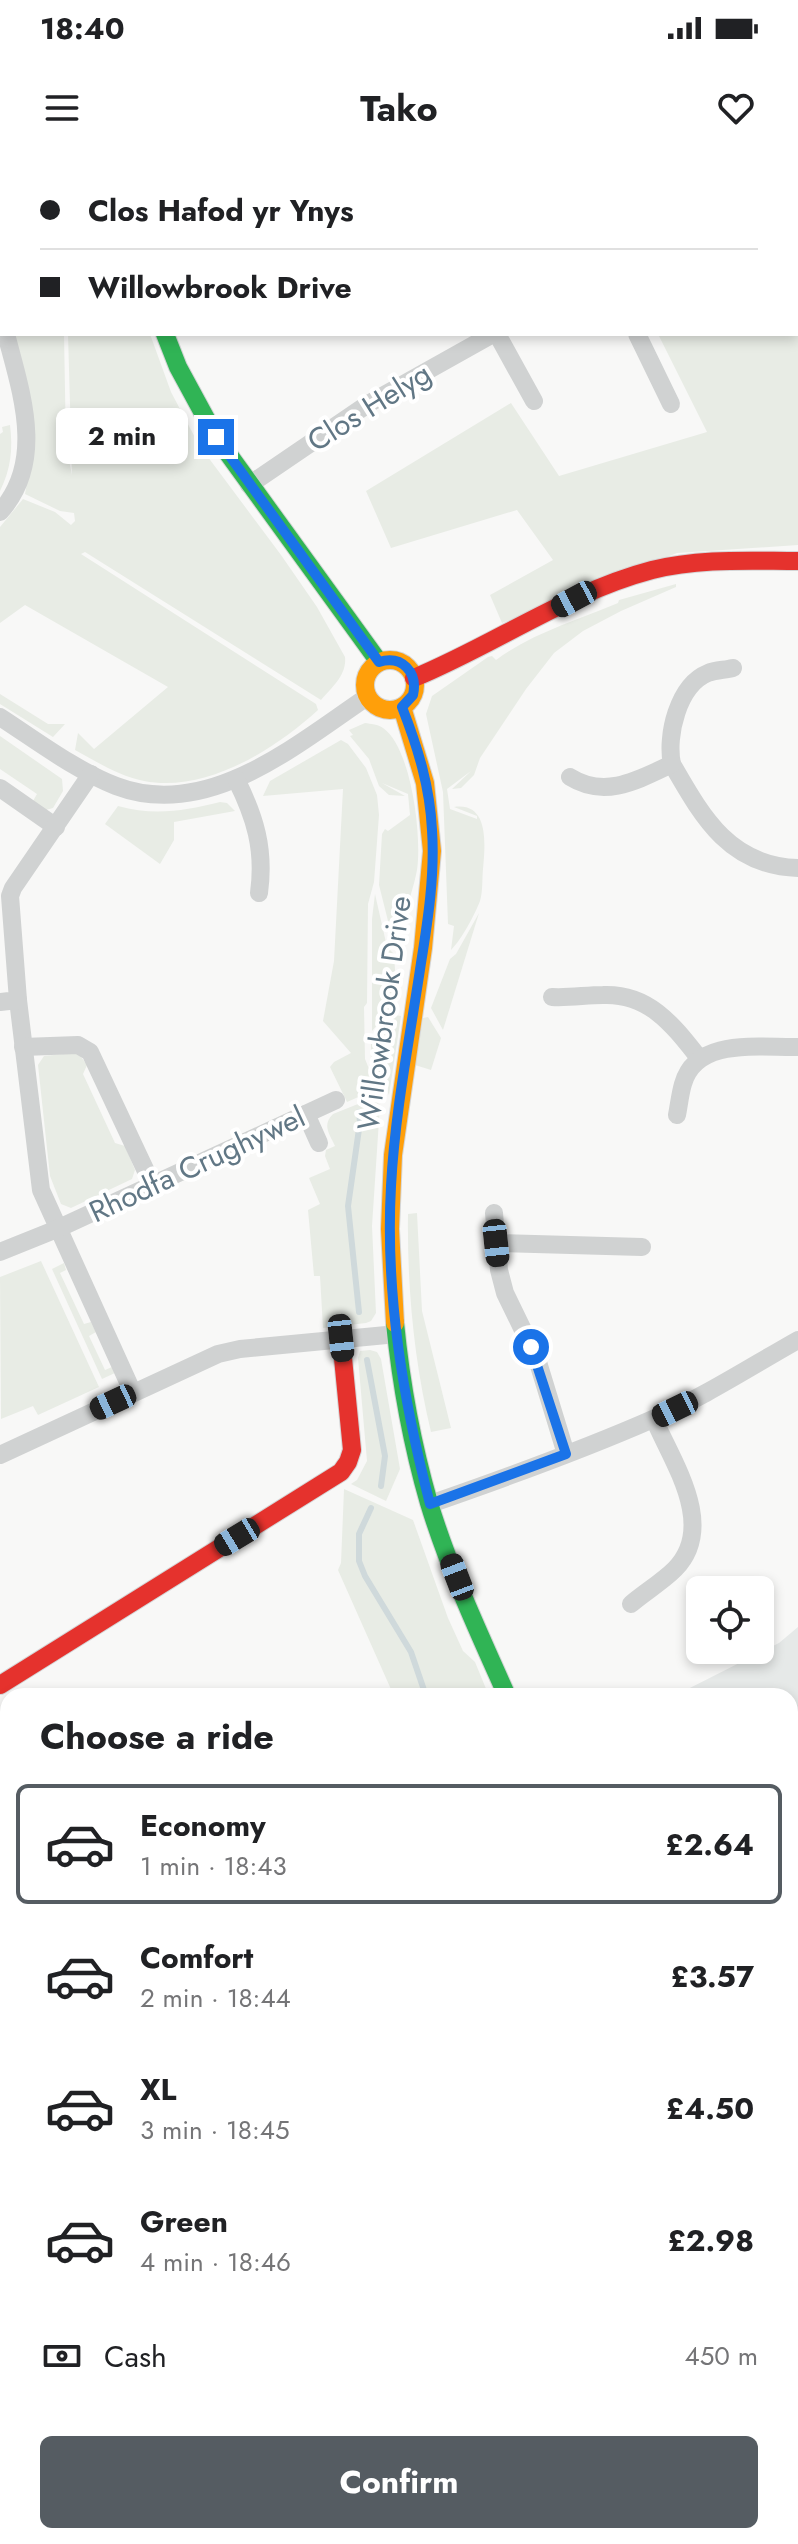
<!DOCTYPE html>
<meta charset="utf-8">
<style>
body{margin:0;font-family:Jost,sans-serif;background:#f2f2f2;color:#202124;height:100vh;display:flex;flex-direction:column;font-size:30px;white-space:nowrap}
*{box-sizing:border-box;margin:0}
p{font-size:26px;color:#757577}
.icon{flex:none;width:44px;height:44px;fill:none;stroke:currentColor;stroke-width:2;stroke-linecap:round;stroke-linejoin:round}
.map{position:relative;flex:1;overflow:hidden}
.panel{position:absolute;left:0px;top:1528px;width:798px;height:856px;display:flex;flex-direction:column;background:#fff;border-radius:24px 24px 0 0;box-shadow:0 4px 12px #0003}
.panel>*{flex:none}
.top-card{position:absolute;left:0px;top:0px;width:798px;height:176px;box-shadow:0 4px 12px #0003;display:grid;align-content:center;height:176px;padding:0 40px;background:#fff}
.tools{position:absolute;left:686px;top:1416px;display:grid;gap:16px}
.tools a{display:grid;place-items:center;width:88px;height:88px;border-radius:12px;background:#fff;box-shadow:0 4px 12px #0003;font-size:40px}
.end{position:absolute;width:36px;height:36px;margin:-18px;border:10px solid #1a73e8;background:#fff;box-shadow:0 0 0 4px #fff}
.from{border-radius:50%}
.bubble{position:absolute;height:56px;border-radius:12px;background:#fff;box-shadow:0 4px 12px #0003;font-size:26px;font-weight:700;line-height:56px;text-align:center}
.car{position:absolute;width:24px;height:48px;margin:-24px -12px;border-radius:10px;box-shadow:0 0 6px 2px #0007;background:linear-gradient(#222 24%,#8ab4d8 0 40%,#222 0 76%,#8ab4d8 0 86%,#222 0)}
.top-card b{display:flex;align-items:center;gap:28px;height:76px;font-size:30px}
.top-card b+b{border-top:2px solid #e0e0e0}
.top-card i{width:20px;height:20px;background:#202124}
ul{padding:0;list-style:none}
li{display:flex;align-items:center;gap:24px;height:120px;margin:0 16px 12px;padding:0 24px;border:4px solid transparent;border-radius:12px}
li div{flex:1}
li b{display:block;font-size:30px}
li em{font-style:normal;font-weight:700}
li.active{border-color:#555c62}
li>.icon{width:72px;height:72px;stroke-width:1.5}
h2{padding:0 40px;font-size:36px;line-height:96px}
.pay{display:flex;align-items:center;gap:20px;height:88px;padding:0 40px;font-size:30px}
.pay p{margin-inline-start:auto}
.action{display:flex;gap:16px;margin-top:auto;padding:16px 40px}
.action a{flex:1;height:92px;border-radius:12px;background:#555c62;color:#fff;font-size:32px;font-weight:700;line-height:92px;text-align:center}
.status{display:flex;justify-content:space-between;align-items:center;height:56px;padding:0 40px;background:#fff;direction:ltr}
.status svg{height:22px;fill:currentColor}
header{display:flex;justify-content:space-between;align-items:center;height:104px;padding:0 40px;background:#fff;font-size:36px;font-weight:700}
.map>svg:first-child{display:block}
</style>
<div class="status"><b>18:40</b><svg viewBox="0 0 49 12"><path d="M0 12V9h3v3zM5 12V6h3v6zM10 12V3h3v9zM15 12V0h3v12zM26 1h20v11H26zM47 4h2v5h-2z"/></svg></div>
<header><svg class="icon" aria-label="menu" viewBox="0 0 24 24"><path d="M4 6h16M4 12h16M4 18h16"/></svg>Tako<svg class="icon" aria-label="heart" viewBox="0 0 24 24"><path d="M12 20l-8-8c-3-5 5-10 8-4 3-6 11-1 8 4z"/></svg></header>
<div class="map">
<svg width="798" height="2384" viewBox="0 0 798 2384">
<rect width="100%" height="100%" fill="#f8f8f7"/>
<polygon fill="#e6e9e8" points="798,1467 798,1757 790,1754 790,1536 674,1536 779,1483"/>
<g fill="#e8ece5">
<polygon points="563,0 798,0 798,385 677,393 502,463 490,435 553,400 517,350 391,388 366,331 511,243 559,316 707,272 658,174 796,174 796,2"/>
<path d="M 13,174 L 64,174 L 66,286 L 72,315 L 68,174 L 150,174 L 171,232 L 199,285 L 281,395 L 317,447 L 345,497 C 347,515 332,527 321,540 L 85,392 L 81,394 L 316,544 L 318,550 C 274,590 206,633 144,621 C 119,616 97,602 75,590 L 78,573 L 94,589 L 168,527 L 25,445 L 0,463 L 0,367 L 23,339 L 55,352 L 71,365 L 75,361 L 74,353 L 60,351 L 25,334 L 33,289 Z"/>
<path d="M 10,265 C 13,289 11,309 0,331 L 0,274 L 3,272 L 2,267 Z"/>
<path d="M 676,424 L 676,427 L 621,451 L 583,471 L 554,493 L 526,529 L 480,598 L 474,615 L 461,628 L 452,629 L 471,611 L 447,629 L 450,649 L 477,659 L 477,656 L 454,647 C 490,642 485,686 483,709 C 482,719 483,731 480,741 C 474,756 462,779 451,790 L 454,766 L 448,764 L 443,632 L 426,554 L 432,536 L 488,497 L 492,496 L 496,500 C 532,473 576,461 618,443 L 619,440 Z"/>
<polygon points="0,534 48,564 65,564 53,577 0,544"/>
<path d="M 365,563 C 371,564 378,564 383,568 C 412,588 422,678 417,710 C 414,726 408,743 404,758 L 398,758 L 394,785 L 379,725 L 382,674 L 385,669 L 388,671 L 410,655 L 408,634 L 382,623 L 405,636 L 389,635 L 379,626 L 369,599 L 350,576 L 353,575 L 349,570 Z"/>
<polygon points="0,576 62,619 63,631 53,648 46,650 33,641 37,634 0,609"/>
<polygon points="341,580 348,584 366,608 377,635 379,655 374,722 368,744 367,843 364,847 365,899 376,926 374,930 347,942 330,907 334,902 351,893 323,861 334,801 343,629 263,636 270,621"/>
<path d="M 220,642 L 227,643 L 235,651 L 174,662 L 174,680 L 160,704 L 105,664 L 118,646 C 154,656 184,651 220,642 Z"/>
<polygon points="375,734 387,787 394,794 397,841 372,871 372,759"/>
<polygon points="479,753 443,870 431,848 450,799 456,794"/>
<polygon points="395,855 401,856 389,935 371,895 371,879"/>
<polygon points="428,857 441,878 431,910 415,905 423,858"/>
<polygon points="72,893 79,894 87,905 83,914 115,983 125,986 135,1010 132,1019 71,1048 61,1044 50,1016 38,905 44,896"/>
<path d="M 368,940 L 374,940 L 380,945 L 372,1066 L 376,1153 L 371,1161 L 366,1163 L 323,1168 L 320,1116 L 314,1116 L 308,1050 L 320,1044 L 309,1018 L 330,1009 L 325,996 L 326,990 L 335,986 C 329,973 322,965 333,954 Z"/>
<path d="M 417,1053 L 422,1151 L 451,1268 L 431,1272 C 414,1201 407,1127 408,1054 Z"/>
<polygon points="41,1101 99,1227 38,1255 33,1246 1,1259 0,1117"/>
<polygon points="64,1103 66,1110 60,1113 84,1164 91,1162 96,1172 89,1176 105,1210 112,1207 115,1213 102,1219 52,1109"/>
<polygon points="370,1190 377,1192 381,1199 400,1309 386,1341 351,1324 357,1320 367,1301 358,1198 360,1191"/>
<polygon points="344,1329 413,1360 448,1458 463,1491 475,1502 489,1536 394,1536 338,1410 341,1403"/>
<polygon points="256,2376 409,2376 410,2384 268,2384"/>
</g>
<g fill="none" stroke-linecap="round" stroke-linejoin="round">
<g stroke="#cfd9db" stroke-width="6">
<polyline points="359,1152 348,1046 360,962 359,952"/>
<polyline points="367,1200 385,1296 381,1326"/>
<polyline points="371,1348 359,1374 359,1401 365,1416 411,1492 426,1536"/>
<polyline points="0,1879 8,1878"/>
<polyline points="394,2376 395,2384"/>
</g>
<g stroke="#d5d6d7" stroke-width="20">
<g id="fast">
<polyline points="146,0 146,2"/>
<polyline points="165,174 178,207 216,277 379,502"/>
<path d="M 395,1163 C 401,1224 412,1284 429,1343 C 449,1409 479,1473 507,1536"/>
</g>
</g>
<g stroke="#d5d6d7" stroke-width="20">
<g id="slow">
<circle cx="390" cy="525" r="25"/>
<polyline points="395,1163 390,1069 393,995 423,788 432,691 425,623 402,547"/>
<polyline points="790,1824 798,1827"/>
</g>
</g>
<g stroke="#d5d6d7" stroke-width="20">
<g id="jam">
<path d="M 414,518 C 494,485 568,432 652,410 C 700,398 749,401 798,401"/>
<polyline points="0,1525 341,1312 348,1302 352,1290 341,1178"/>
</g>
</g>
<g stroke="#d0d2d2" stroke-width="18">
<polyline points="538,0 540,2"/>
<polyline points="0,152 2,160"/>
<polyline points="497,174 534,241"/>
<polyline points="637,174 671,244"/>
<polyline points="249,325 368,244 493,174"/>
<path d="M 0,352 C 46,301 21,232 6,174"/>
<path d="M 733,508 C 725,510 715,510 708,513 C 678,525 666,576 672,604 C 702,656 729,706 798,708"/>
<path d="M 0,557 C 37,581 75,610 116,626 C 208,661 297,584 367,537"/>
<path d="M 570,617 C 605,639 638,620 672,604"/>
<path d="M 236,619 C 255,657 265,689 259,733"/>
<polyline points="0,628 56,667"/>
<path d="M 552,837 C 570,838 586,835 603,835 C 649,833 673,865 699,898"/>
<polyline points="18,840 41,1030 133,1233"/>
<polyline points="0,842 18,840 10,736 13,728 91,614"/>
<polyline points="23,887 78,885 90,892 152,1024"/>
<polyline points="306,954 319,983"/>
<path d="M 677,955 C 679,945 680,934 683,924 C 696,877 760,888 798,887"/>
<polyline points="494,1053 499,1110 505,1133 537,1199 566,1294"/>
<polyline points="496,1083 642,1087"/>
<polyline points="0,1092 57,1069 336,940"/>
<polyline points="0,1295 218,1194 240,1189 397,1174"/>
<path d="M 430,1344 C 505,1318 580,1291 653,1259 C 704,1237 750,1207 798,1180"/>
<path d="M 631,1444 C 645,1432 662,1422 675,1409 C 717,1366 673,1303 654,1259"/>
<polyline points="0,1711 8,1706"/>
<polyline points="0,1974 8,1972"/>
<polyline points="790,2193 798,2192"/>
<polyline points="0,2256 8,2254"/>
<polyline points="693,2376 695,2384"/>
<polyline points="229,2384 231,2376"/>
<polyline points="790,2384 798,2380"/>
</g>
<use href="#fast" stroke="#30b455" stroke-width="18"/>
<use href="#slow" stroke="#ff9f0a" stroke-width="18"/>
<use href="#jam" stroke="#e5322d" stroke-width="18"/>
</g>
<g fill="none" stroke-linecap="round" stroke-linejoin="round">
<path stroke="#1a73e8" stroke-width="10" d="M 216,277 L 379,502 C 402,495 418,512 413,535 L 402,547 C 418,588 430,627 432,670 C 435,714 428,760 421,803 C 410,877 395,951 391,1026 C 385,1133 403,1240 430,1344 L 566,1294 L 531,1187"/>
</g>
<g text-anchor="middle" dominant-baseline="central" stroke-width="8" stroke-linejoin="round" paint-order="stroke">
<g font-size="30" fill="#617785" stroke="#fff">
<text transform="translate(369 247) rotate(-32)">Clos Helyg</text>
<text transform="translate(384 853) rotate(-82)">Willowbrook Drive</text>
<text transform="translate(197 1004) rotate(-25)">Rhodfa Crughywel</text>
</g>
</g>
</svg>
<div class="tools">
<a><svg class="icon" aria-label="locate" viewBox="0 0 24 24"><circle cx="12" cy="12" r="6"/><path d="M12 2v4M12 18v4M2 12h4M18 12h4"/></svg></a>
</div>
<i class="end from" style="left:531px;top:1187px"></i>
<i class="end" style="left:216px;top:277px"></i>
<div class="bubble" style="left:56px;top:248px;width:132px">2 min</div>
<i class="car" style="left:574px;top:439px;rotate:242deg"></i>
<i class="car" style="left:496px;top:1083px;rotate:174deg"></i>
<i class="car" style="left:341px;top:1178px;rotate:174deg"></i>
<i class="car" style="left:113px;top:1242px;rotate:245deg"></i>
<i class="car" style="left:675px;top:1249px;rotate:244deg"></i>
<i class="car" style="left:237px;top:1377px;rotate:239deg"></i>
<i class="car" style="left:457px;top:1417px;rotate:339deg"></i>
<div class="top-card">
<b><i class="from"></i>Clos Hafod yr Ynys</b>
<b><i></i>Willowbrook Drive</b>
</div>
<section class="panel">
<h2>Choose a ride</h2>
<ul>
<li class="active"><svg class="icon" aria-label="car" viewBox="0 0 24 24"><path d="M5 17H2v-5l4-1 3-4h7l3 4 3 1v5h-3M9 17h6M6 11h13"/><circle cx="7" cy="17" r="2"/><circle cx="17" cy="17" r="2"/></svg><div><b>Economy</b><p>1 min · 18:43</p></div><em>£2.64</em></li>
<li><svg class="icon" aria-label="car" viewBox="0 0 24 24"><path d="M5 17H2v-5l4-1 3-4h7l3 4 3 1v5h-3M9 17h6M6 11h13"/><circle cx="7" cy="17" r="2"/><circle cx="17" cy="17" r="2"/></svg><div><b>Comfort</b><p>2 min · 18:44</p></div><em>£3.57</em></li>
<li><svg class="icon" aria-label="car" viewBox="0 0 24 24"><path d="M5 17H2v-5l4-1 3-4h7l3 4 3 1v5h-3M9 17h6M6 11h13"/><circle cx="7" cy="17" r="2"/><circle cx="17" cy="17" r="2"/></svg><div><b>XL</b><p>3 min · 18:45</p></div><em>£4.50</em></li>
<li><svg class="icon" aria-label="car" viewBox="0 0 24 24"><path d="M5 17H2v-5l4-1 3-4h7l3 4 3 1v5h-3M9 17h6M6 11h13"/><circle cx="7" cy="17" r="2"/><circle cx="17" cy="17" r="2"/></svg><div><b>Green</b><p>4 min · 18:46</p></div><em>£2.98</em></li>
</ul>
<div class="pay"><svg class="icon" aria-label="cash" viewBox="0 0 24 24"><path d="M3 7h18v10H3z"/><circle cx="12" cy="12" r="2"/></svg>Cash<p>450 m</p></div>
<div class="action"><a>Confirm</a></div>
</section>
</div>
